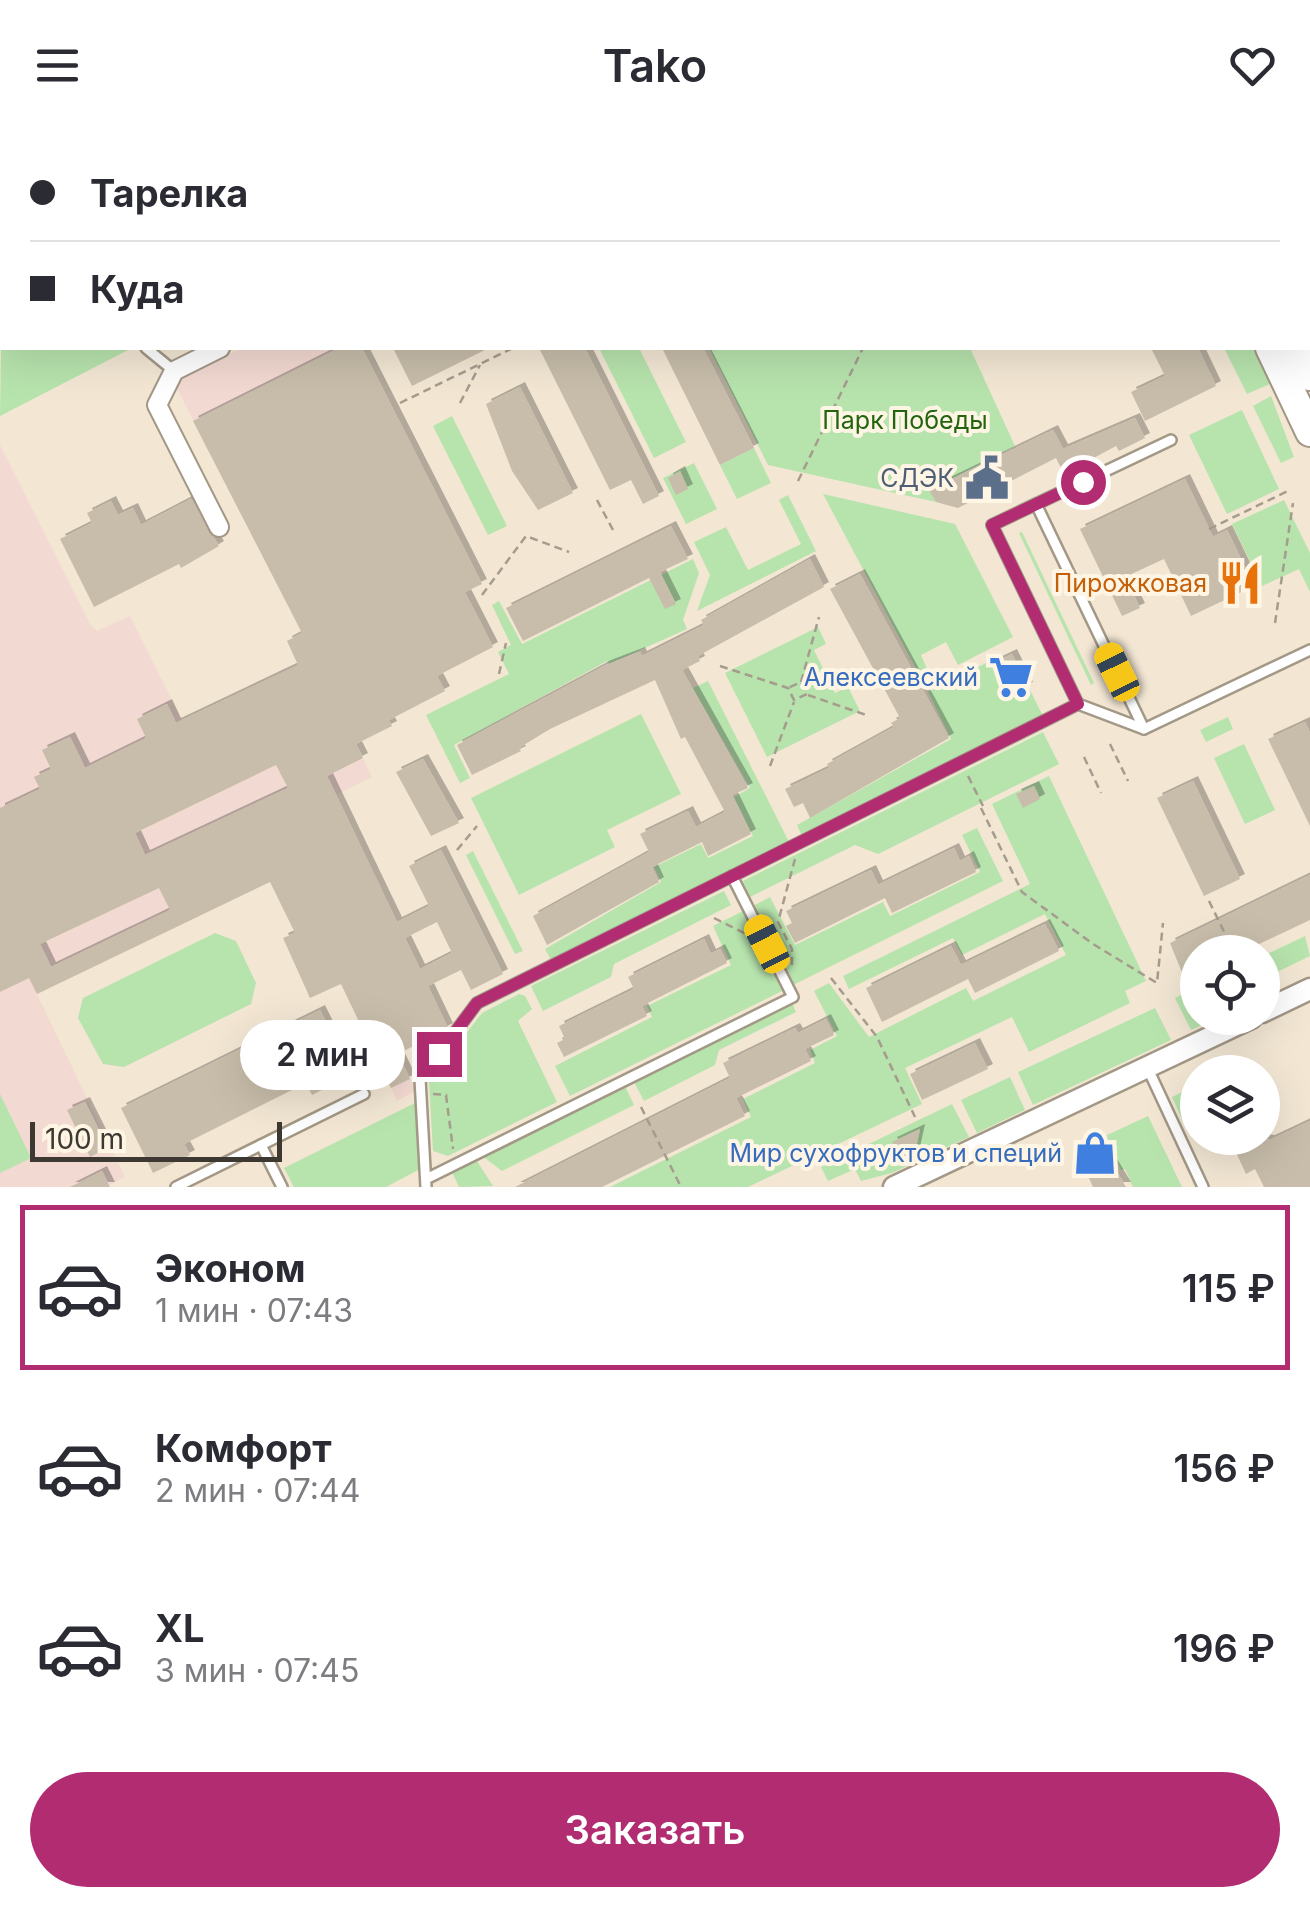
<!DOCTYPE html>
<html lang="ru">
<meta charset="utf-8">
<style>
body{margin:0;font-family:Inter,sans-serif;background:#f7f7f7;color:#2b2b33;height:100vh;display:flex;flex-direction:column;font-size:38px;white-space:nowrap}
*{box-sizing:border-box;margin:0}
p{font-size:32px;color:#7c7c81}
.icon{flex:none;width:55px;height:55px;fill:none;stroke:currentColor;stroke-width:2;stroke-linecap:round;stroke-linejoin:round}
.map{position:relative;height:1057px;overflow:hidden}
.panel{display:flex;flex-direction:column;background:#fff;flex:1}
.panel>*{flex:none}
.hud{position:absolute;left:0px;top:0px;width:1310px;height:220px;box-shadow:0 10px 40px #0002;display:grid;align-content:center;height:220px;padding:0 30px;background:#fff}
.buttons{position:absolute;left:1180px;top:805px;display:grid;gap:20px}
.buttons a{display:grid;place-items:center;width:100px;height:100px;border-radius:50%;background:#fff;box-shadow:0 10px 40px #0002;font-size:50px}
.scale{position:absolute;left:30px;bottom:25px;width:252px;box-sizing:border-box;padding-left:10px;border:5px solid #3d3831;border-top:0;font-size:28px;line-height:35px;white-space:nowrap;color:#3d3831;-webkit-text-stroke:8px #fef5e5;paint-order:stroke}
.end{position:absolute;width:45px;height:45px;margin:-22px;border:12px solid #b12c71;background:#fff;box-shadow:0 0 0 5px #fff}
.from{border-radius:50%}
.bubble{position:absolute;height:70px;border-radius:35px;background:#fff;box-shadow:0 10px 40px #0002;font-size:32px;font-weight:600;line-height:70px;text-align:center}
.car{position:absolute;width:30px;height:60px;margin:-30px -15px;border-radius:12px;box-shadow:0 0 8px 2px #0007;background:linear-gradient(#f5c518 24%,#345 0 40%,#f5c518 0 76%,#345 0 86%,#f5c518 0)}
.hud b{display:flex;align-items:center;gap:35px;height:95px;font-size:38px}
.hud b+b{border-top:2px solid #e1e1e2}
.hud i{width:25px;height:25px;background:#2b2b33}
ul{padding:18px 0 0;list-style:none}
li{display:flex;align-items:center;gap:30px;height:165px;margin:0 20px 15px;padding:0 10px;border:5px solid transparent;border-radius:0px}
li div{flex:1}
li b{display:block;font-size:38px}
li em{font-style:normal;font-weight:600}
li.on{border-color:#b12c71}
li>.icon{width:90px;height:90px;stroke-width:1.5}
.button{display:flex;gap:20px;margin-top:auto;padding:20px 30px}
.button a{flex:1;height:115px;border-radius:60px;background:#b12c71;color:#fff;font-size:40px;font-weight:600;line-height:115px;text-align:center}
header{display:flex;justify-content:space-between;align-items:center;height:130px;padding:0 30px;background:#fff;font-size:45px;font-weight:600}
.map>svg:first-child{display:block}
</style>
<header><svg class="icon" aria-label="menu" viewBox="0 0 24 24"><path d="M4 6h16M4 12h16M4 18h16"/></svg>Tako<svg class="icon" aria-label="heart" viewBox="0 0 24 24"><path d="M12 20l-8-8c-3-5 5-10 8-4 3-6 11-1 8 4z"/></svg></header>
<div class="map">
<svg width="1310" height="1057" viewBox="0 0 1310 1057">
<defs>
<filter id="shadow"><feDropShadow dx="5" dy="-5" stdDeviation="0" flood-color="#0004"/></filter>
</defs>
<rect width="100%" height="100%" fill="#f3e7d4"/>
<g fill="#f2d9d1">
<polygon points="51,0 500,0 501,2 52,2"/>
<polygon points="241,218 362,218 482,454 466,462 493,517 437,545 445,561 390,589 392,596 356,614 372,647 336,665 449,899 398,924 416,961 397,971 287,743 37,864 125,1047 106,1057 0,1057 0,315 90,494 97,501 130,486 182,591 298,534 287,511 302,503 174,253"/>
</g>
<g fill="#b7e3ad">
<polygon points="685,0 1143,0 680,2"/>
<polygon points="1225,0 1310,0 1310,176 1308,2"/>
<polygon points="2,158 2,218 132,218 0,286"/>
<polygon points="599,218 639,218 686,312 654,328"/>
<polygon points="709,218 970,218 1015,316 930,360 936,372 768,335"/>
<polygon points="1224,218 1256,218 1272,253 1247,264"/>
<polygon points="1271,266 1294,327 1281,333 1253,276"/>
<polygon points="1242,280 1279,359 1227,384 1189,305"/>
<polygon points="452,286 507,396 488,405 433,296"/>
<polygon points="754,318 771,353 737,369 720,335"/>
<polygon points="694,333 717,379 686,394 663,348"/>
<polygon points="823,364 955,394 1013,507 958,535 946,512 921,525 931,548 923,552"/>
<polygon points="788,365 816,421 697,481 710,445 694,412 726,397 748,440 801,414 779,370"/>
<polygon points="1284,370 1310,423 1310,462 1299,439 1262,456 1232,394"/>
<polygon points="1022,402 1094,553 1091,555 1019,403"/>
<polygon points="693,429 699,443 683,490 687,499 609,534 607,531 454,615 470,648 460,653 426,585 509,544 498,522 511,515 492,475 499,471 522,514"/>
<polygon points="818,497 826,514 814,520 835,563 848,557 860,581 767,627 725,543"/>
<polygon points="990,531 1009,568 1029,558 1043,586 802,706 797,695 951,609 928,562"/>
<polygon points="708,551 789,712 551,830 545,819 661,752 654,737 701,714 708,728 753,706 734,667 750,658 693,558"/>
<polygon points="641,584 681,664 607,700 615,717 519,765 471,668"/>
<polygon points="1228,587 1233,599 1206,612 1200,600"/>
<polygon points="1043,602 1059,634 878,724 855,715 750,767 743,751"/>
<polygon points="1244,614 1275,680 1245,694 1214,628"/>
<polygon points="1049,646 1146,851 1125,861 1130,873 1029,922 1012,887 905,938 922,974 748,1057 610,1057 751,987 743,969 815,933 810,920 837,906 814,861 829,853 869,907 966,858 973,871 1066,825 1045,784 962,825 953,808 849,859 843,846 1030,754 992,674"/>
<polygon points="977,698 1003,751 791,856 751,777 770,767 795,815 883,772 890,786 980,742 962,705"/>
<polygon points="473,721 523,821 515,824 466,725"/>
<polygon points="724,761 731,775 614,834 611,847 543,881 531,856"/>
<polygon points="743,781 782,861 570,966 555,936 652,887 647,876 731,835 713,796"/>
<polygon points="215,803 236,811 256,853 251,874 124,937 103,934 78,888 83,868"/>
<polygon points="1305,806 1310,826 1263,849 1263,826"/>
<polygon points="1197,857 1198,888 1218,888 1191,900 1175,868"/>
<polygon points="519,864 525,866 532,879 518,891 557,972 448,1026 433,1021 429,951 482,883"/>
<polygon points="791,871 796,882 719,920 715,935 644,971 633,950"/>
<polygon points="1155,878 1171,910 1033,975 1018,942"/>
<polygon points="1010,947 1025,980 977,1003 961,970"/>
<polygon points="624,954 634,975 502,1041 481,1025"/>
<polygon points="1197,955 1197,988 1184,994 1172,967"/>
<polygon points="0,964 31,1028 0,1043"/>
<polygon points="417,972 420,1039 386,1057 294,1057 284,1038"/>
<polygon points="952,974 969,1007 892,1043 861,1051 855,1039 828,1051 821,1037"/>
<polygon points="1148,986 1182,1057 1133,1057 1125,1039 1121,1040 1105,1006"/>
<polygon points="475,1028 493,1056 459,1057 451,1040"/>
</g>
<g fill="#c8bdaa" fill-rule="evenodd" filter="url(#shadow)">
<path d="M 339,218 L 362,218 L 482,454 L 465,462 L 493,517 L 437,546 L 445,561 L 389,590 L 392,596 L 356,614 L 363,628 L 327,646 L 397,792 L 429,776 L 409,736 L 441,720 L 503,844 L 471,860 L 461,840 L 428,856 L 448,898 L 398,924 L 410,949 L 391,958 L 341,854 L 310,868 L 283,808 L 295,803 L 270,752 L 37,864 L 29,848 L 0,862 L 0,678 L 40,659 L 34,647 L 51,639 L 42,620 L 70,607 L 85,638 L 146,608 L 137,589 L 167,574 L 176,593 L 298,535 L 287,511 L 302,503 L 193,291 ZM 276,635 L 288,658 L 145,725 L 135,703 ZM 159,758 L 170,780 L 51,837 L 40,814 ZM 437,792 L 452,823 L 420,839 L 405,808 Z"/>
<polygon points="393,218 489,218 412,256"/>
<polygon points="539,218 585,218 659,366 643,374 631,350 610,360"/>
<polygon points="662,218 703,218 754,318 720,335"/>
<polygon points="1151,218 1198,218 1216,256 1145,291 1131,262 1165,246"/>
<polygon points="520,257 573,363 538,380 512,341 486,274"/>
<polygon points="1135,288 1145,308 1119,321 1116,316 1064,344 1056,328 958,378 936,372 929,360 1053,300 1063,319"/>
<polygon points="680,341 688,359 676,365 668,348"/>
<polygon points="1185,349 1213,407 1227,400 1254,456 1191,486 1164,429 1125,447 1140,478 1122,486 1080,399"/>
<polygon points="191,369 219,416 181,438 179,434 94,477 60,409 92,393 87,383 111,371 118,385 133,378 141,395"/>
<polygon points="671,396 688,429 660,442 676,474 665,479 649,448 523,511 506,478"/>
<polygon points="810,429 824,457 698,526 700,531 682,540 748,658 732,665 751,704 708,726 702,712 652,737 659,752 547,815 533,786 649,722 640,704 688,681 696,697 725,682 685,607 681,609 655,550 550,599 519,618 521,621 472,645 457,615 606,535 640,522 642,526 704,495 701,490"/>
<polygon points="860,444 949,608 810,688 803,673 794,677 785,659 829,638 827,634 894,597 891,593 900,588 830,459"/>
<polygon points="1012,524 1028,557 1009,566 993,533"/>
<polygon points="1305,592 1310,603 1310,696 1268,609"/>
<polygon points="423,629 459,693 431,706 396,642"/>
<polygon points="1193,651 1240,749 1204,766 1157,668"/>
<polygon points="1034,656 1040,669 1023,678 1016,664"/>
<polygon points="954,718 960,731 969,726 976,742 892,783 885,768 795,813 786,796 792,793 786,781 871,740 878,755"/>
<polygon points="1310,745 1310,790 1242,822 1198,822 1198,839 1183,845 1170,813"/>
<polygon points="1045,794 1059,821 975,863 968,849 882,892 866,858 951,816 961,835"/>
<polygon points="704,809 711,824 720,819 727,833 642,876 647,886 564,927 557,913 565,909 559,896 634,859 628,847"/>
<polygon points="320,880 352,945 312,965 306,953 184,1014 190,1025 153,1043 121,978"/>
<polygon points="826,889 834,905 805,919 811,931 736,968 745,986 602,1057 515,1057 730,948 723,933 795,898 798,903"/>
<polygon points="975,913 988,939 922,970 910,944"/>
<polygon points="85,972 108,1018 90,1027 67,980"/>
<polygon points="1310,991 1310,1057 1264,1057 1255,1039 1246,1044 1233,1016 1251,1008 1270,1010"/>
<polygon points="920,999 915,1022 904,1028 898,1023 892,1012"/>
<polygon points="1102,1012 1111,1032 1126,1057 1093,1057 1087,1044 1093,1041 1084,1021"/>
<polygon points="102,1041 110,1057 70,1057"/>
</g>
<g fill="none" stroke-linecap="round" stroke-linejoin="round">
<g stroke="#a39886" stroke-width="14">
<g id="service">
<polyline points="0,144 2,142"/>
<polyline points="146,218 174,241"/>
<polyline points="1171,310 992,395 1078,574 1144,599 1310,520"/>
<polyline points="1036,374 1144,599"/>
<polyline points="1148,939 1203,1057"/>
<polyline points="261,1015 282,1057"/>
<polyline points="428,1048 793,867 732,746"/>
<polyline points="176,1057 364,964"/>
<polyline points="426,1057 420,949 477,873 1078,574"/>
</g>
</g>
<g stroke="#a39886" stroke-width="22">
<g id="minor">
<polyline points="627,2 632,0"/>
<polyline points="219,397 157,275 174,241 220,218"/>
</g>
</g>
<g stroke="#a39886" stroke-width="25">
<g id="tertiary">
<polyline points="1262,882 1310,859"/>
<polyline points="894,1057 1251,888"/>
</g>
</g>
<g stroke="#a39886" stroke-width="32">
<g id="primary">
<polyline points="1167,0 1168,2"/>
<polyline points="1192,0 1194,2"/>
<polyline points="1270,218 1310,302"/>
<polyline points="1297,218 1310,246"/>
</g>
</g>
<g stroke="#a59c8e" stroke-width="2.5" stroke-dasharray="8 5" stroke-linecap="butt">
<polyline points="943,2 943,0"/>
<polyline points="1308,49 1310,48"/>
<polyline points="1308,82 1310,81"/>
<polyline points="1308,106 1310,106"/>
<polyline points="400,273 513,218"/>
<polyline points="460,273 480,235"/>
<polyline points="798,351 863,218"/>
<polyline points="597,370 613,400"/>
<polyline points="1209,399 1288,361"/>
<polyline points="482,465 526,406 569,422"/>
<polyline points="1275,493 1293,373"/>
<polyline points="720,536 788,558 794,570 807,564 801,552 788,558"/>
<polyline points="499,544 506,513"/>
<polyline points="801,552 819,487"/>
<polyline points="808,565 869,586"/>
<polyline points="1110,614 1128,651"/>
<polyline points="1084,627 1101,663"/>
<polyline points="770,636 794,572"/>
<polyline points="968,646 983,676"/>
<polyline points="981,678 1022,762 1093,814 1157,853 1163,793"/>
<polyline points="457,720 477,696"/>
<polyline points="1209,771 1234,822"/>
<polyline points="714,788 748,805"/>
<polyline points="792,835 792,819 778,792 795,729"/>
<polyline points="831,848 877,907 915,987"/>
<polyline points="433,964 446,965 453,1019"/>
<polyline points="641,977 681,1057"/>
</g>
<use href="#service" stroke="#fff" stroke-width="9"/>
<use href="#minor" stroke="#fff" stroke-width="18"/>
<use href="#tertiary" stroke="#fff" stroke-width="20"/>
<use href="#primary" stroke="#fff" stroke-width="28"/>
</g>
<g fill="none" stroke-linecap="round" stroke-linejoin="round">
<polyline stroke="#b12c71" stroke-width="12" points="439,924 477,873 1078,574 992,395 1083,352"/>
</g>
<defs>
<g id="civic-bare" transform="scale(3.45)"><path d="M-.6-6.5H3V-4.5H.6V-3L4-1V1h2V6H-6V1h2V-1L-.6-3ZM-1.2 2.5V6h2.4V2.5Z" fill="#5c6f8a" stroke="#fef5e5" stroke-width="2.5" paint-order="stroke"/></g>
<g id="restaurant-bare" transform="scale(3.45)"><path d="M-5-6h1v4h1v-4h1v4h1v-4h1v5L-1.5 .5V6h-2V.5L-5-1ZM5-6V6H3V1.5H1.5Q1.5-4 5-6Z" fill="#e8710a" stroke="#fef5e5" stroke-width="2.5" paint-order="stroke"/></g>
<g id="supermarket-bare" transform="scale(3.45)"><path d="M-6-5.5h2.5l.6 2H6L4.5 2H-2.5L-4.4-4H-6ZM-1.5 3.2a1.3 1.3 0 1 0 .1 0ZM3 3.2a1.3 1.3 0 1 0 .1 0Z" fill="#3f7fe0" stroke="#fef5e5" stroke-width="2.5" paint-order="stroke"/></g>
<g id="shop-bare" transform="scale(3.45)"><path d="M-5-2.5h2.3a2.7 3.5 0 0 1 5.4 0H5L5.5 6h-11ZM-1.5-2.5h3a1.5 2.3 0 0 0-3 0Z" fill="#3f7fe0" stroke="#fef5e5" stroke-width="2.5" paint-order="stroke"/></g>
</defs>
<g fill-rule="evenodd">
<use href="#civic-bare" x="987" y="348"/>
<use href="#restaurant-bare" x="1240" y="453"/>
<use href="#supermarket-bare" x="1011" y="547"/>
<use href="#shop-bare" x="1095" y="1023"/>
</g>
<g text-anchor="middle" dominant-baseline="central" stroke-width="8" stroke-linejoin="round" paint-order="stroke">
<g font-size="25" fill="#23640e" stroke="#fef5e5">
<text x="905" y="290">Парк Победы</text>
</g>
<g font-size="25" fill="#4e5e75" stroke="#fef5e5" text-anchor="end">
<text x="954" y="348">СДЭК</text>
</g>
<g font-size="25" fill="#c56008" stroke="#fef5e5" text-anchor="end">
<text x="1207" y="453">Пирожковая</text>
</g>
<g font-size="25" fill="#366cbe" stroke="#fef5e5" text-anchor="end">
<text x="978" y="547">Алексеевский</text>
<text x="1062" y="1023">Мир сухофруктов и специй</text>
</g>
</g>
</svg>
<div class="buttons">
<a><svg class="icon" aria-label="locate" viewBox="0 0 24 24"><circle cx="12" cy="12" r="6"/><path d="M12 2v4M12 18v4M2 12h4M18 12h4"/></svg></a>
<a><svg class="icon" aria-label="layers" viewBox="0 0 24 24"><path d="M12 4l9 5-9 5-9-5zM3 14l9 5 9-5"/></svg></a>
</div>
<div class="scale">100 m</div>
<i class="end from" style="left:1083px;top:352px"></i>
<i class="end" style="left:439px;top:924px"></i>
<div class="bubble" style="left:240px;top:890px;width:165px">2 мин</div>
<i class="car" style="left:1117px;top:542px;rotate:334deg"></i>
<i class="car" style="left:767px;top:814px;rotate:333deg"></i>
<div class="hud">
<b><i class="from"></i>Тарелка</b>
<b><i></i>Куда</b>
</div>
</div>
<section class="panel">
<ul>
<li class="on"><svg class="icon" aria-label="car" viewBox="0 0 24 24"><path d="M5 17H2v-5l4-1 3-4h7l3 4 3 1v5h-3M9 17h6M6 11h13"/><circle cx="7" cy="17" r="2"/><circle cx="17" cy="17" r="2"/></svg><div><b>Эконом</b><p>1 мин · 07:43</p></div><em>115 ₽</em></li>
<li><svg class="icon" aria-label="car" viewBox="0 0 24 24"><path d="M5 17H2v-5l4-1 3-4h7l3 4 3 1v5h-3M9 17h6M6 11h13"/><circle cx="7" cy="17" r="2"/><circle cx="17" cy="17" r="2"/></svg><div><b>Комфорт</b><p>2 мин · 07:44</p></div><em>156 ₽</em></li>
<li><svg class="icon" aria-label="car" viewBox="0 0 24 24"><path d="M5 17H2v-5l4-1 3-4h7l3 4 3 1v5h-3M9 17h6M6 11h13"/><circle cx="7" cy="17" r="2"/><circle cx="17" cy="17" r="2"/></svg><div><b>XL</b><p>3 мин · 07:45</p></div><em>196 ₽</em></li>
</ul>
<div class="button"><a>Заказать</a></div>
</section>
